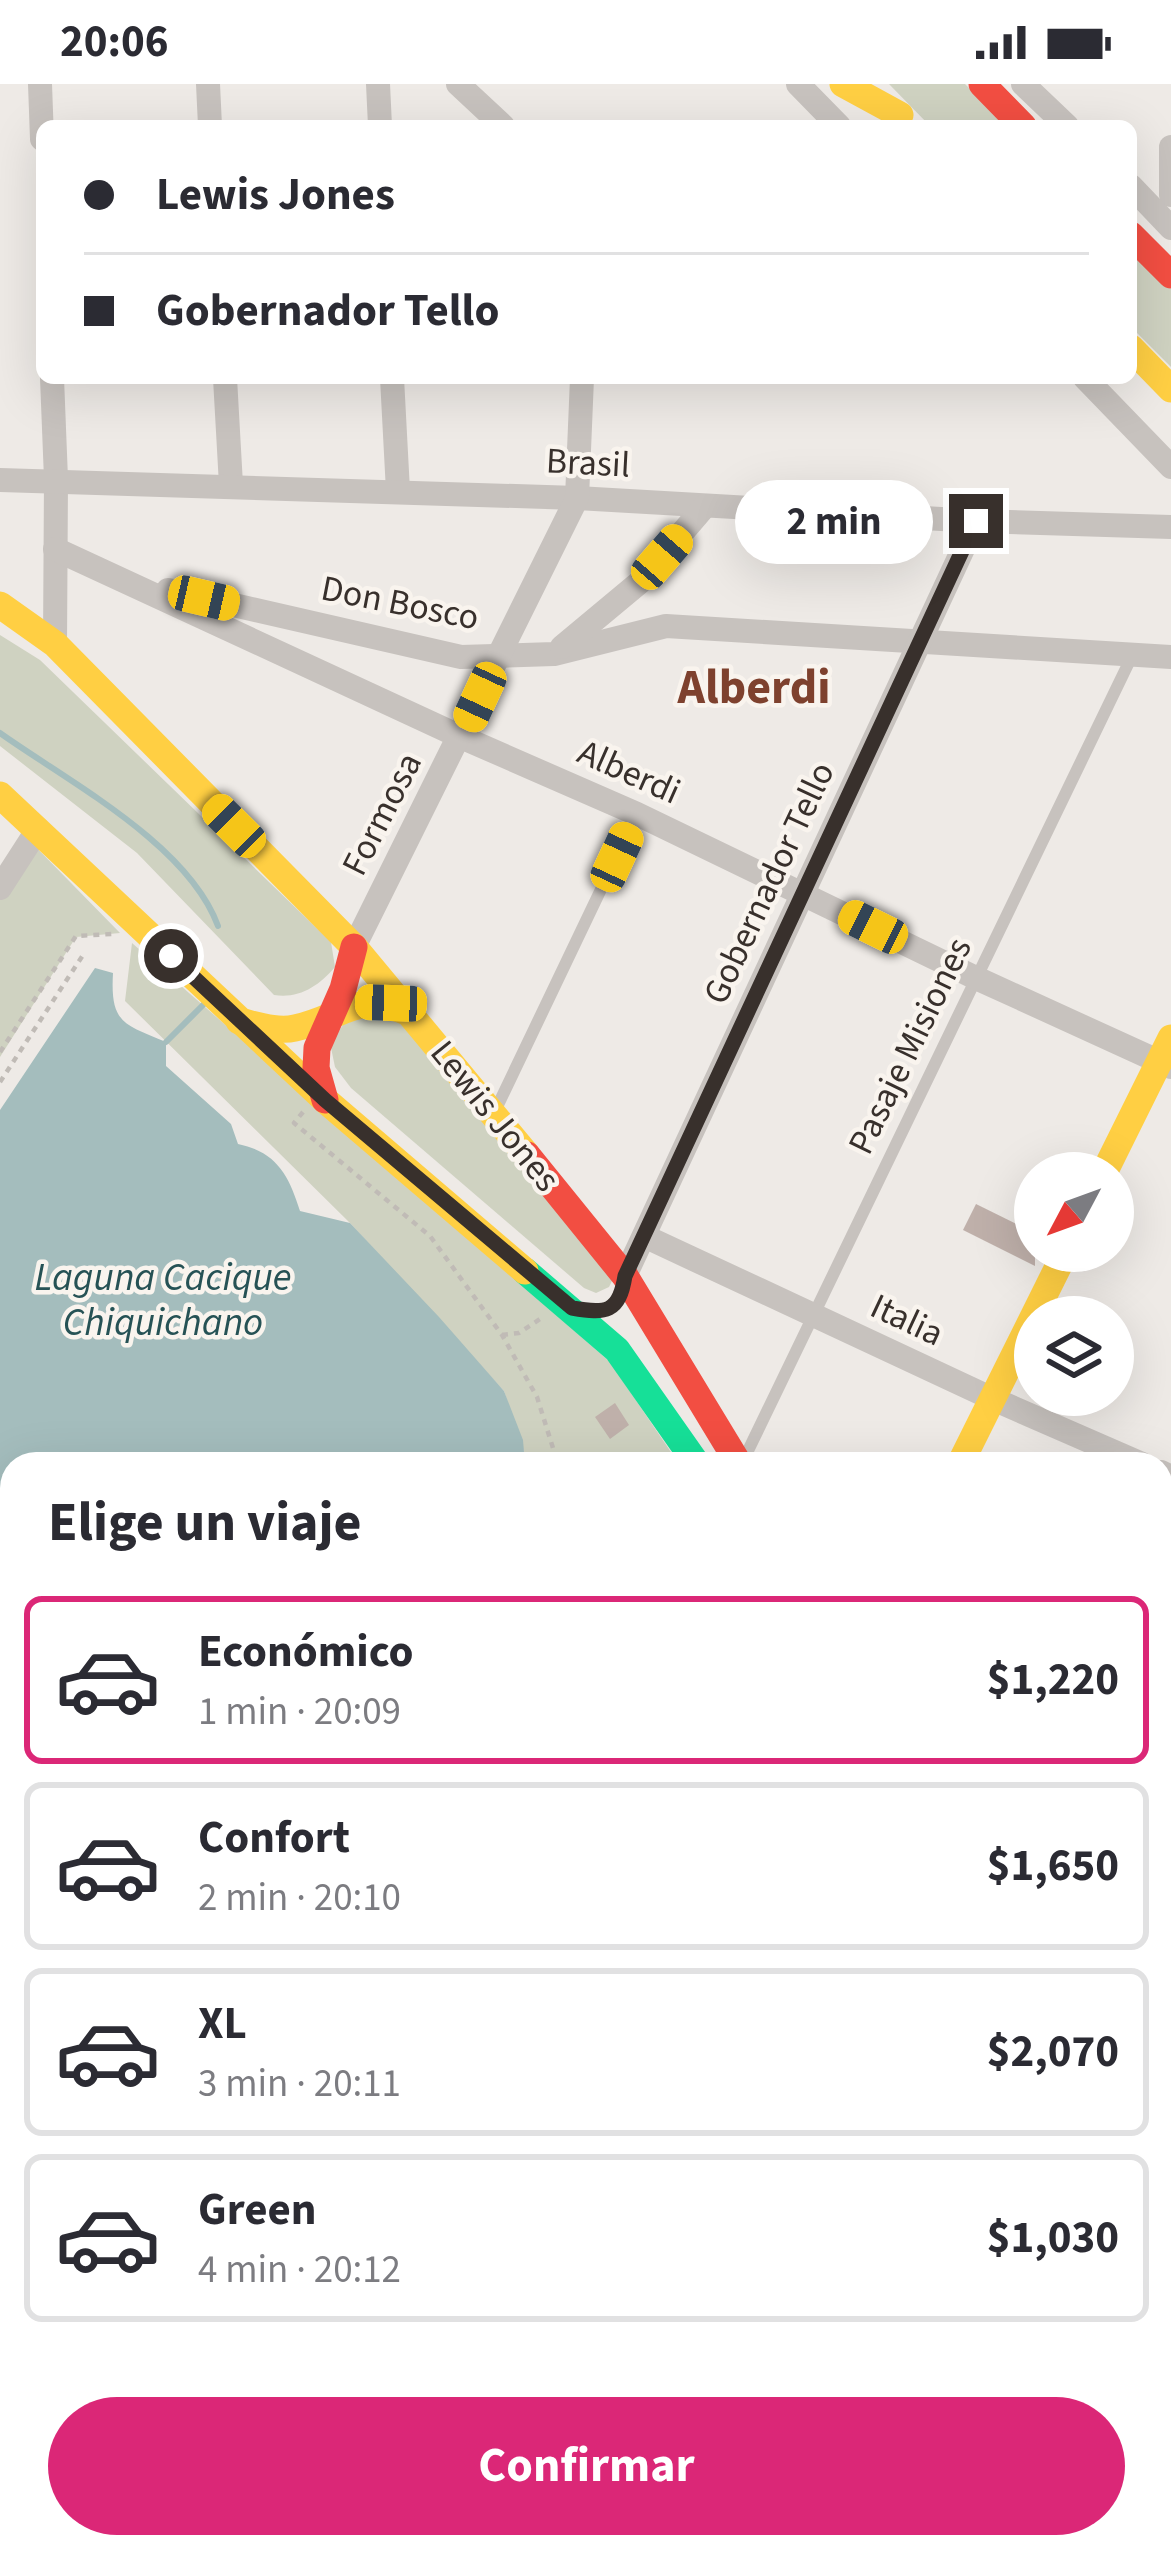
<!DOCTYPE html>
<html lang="es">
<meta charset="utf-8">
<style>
body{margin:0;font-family:"Source Sans 3",sans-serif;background:#f7f7f7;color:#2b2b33;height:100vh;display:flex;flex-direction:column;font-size:45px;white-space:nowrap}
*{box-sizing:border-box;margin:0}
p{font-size:39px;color:#7c7c81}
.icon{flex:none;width:66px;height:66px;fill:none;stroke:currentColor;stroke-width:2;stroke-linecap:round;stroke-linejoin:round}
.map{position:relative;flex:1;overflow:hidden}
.panel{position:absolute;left:0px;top:1368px;width:1173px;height:1107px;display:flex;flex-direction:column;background:#fff;border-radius:36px 36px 0 0;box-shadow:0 12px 48px #0002}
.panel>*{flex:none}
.hud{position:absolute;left:36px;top:36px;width:1101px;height:264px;border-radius:18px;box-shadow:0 12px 48px #0002;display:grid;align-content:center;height:264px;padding:0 48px;background:#fff}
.needle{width:78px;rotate:229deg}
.buttons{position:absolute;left:1014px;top:1068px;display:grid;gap:24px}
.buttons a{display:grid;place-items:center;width:120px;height:120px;border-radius:50%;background:#fff;box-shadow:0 12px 48px #0002;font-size:60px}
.end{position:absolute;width:54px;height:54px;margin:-27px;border:15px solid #38302c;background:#fff;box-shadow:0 0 0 6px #fff}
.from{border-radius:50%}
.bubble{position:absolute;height:84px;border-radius:42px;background:#fff;box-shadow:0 12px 48px #0002;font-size:39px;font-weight:700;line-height:84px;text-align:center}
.car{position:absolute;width:36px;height:72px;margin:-36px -18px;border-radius:15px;box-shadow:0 0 9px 3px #0007;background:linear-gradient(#f5c518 24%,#345 0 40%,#f5c518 0 76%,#345 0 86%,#f5c518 0)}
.hud b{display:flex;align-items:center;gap:42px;height:114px;font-size:45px}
.hud b+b{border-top:3px solid #e1e1e2}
.hud i{width:30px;height:30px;background:#2b2b33}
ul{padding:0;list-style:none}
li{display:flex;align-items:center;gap:36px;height:168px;margin:0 24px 18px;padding:0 24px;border:6px solid #e1e1e2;border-radius:18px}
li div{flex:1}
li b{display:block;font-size:45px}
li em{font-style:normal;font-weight:700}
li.active{border-color:#db2777}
li>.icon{width:108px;height:108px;stroke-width:1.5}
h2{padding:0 48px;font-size:54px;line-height:144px}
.button{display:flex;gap:24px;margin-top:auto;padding:24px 48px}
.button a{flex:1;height:138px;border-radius:72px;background:#db2777;color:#fff;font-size:48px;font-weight:700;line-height:138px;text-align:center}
.status{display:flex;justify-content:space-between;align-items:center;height:84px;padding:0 60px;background:#fff;direction:ltr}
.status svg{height:33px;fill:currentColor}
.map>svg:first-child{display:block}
</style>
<div class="status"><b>20:06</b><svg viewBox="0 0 49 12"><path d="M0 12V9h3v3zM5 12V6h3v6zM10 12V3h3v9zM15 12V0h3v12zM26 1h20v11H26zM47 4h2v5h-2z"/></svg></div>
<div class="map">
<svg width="1171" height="2474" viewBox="0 0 1171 2474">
<rect width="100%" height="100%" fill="#eeeae6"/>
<g fill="#cfd2c1">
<polygon points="889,0 965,0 1007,42 930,42"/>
<polygon points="1131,167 1171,205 1171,283 1131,243"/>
<path d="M 0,551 L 40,576 L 331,858 L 335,883 C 319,902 299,915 274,911 L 137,769 L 0,662 Z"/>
<polygon points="25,752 120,849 76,853 0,973 0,791"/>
<polygon points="132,859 610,1278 679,1380 528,1380 504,1307 350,1139 125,917"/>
<polygon points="367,924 413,940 614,1193 609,1203 596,1209 584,1204 351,1004 335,983 330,959 346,937"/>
<polygon points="0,1622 12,1646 12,1739 0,1739"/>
<polygon points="1161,2087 1171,2097 1171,2198 1161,2217"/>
<polygon points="736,2463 841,2463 835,2474 735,2474"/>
</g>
<g fill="#a4bdbd">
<path d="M 95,884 L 113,889 C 110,940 124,940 166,958 L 166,982 L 231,1040 L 238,1060 C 277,1068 289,1092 300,1127 L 350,1139 L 439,1233 L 504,1307 L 523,1356 L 525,1380 L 12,1380 L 12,1546 L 0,1530 L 0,1026 Z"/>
<polygon points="139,2463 736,2463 735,2474 132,2474"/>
</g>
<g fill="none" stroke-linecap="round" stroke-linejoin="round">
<g stroke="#a4bdbd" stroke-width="6">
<path d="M 0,649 C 69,698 188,760 218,842"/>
<polyline points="166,958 205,919"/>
</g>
</g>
<g fill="#bfb0aa">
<polygon points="976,1120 1035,1149 1035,1182 963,1146"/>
<polygon points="615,1319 629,1341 610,1355 595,1333"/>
</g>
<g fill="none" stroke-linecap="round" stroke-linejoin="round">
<g stroke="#c0bbb6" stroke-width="4.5" stroke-dasharray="6 6" stroke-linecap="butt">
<polyline points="0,968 76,852 112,850"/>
<polyline points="0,998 83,871"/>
<polyline points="303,1028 294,1039 430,1152 502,1251 537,1313 558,1380"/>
<polyline points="502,1251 519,1249 540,1235"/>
<polyline points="0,1622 12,1646"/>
<polyline points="0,1662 12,1683"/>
<polyline points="55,2474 61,2463"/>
<polyline points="96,2474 100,2463"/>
<polyline points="777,2474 777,2463"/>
</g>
<g stroke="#c7c2be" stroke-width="12">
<polyline points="497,1023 637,730"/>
<polyline points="744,1375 1132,572"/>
<polyline points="1076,2474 1081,2463"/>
</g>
<g stroke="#c7c2be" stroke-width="24">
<polyline points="40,0 42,55"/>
<polyline points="208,0 210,42"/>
<polyline points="378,0 380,42"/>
<polyline points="458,0 503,42"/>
<polyline points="798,0 839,42"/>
<polyline points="1023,0 1067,42"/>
<polyline points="1171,63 1171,111"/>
<polyline points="1131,102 1171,144"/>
<polyline points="52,294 56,395 55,560"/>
<polyline points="225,294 231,401"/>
<polyline points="392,294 398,407"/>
<polyline points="1085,294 1171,383"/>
<polyline points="0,396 577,414 976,437 1171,443"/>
<polyline points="55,465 461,653 637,730 976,894 1171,983"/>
<polyline points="168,506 461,573 554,570 666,542 1171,573"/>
<polyline points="562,563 640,498 705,422"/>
<polyline points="0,804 38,745"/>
<polyline points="354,863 577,414 582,294"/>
<polyline points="644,1152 993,1315 1142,1380"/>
<polyline points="625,1192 976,437"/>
<polyline points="1161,1388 1171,1393"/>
</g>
<polyline stroke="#16e098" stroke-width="27" points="525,1187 617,1266 697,1380"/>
<g stroke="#ffcf43" stroke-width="27">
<polyline points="843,0 900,31"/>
<polyline points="1131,264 1171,305"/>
<polyline points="0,521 55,560 354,863 527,1071"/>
<polyline points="0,711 325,1016 525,1187"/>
<path d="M 239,937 C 257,941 277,948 295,944 C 345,933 357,905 412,930"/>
<polyline points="1104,1089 1171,954"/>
<polyline points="960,1380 1066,1167"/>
<polyline points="1161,1878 1171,1855"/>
<polyline points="1161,2047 1171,2061"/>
<polyline points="855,2474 860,2463"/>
</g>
<g stroke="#f24e42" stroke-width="27">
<polyline points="982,0 1023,42"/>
<polyline points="1131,151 1171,191"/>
<polyline points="325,1016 316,984 317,964 343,905 354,863"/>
<polyline points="527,1071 625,1192 739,1380"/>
<polyline points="1161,1994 1171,2009"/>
<polyline points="892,2474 897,2463"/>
</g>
</g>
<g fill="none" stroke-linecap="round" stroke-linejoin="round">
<path stroke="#38302c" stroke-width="15" d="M 171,872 L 325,1016 L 572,1224 C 606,1230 619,1229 625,1192 L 976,437"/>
</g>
<g text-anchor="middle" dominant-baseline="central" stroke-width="9" stroke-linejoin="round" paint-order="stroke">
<g font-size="36" fill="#38302c" stroke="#f9f4ee">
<text transform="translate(588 379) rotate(3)">Brasil</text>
<text transform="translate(400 519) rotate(11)">Don Bosco</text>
<text transform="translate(629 688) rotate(24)">Alberdi</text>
<text transform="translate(382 730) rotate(-63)">Formosa</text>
<text transform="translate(769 799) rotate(-65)">Gobernador Tello</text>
<text transform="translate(910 962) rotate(-64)">Pasaje Misiones</text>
<text transform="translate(495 1032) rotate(51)">Lewis Jones</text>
<text transform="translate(907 1236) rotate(25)">Italia</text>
</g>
<g font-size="39" font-style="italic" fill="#265255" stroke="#f9f4ee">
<text x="163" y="1194">Laguna Cacique<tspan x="163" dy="45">Chiquichano</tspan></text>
</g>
<g font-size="48" font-weight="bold" fill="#7e412e" stroke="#f9f4ee">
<text x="754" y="604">Alberdi</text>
</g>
</g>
</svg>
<div class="buttons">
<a><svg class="needle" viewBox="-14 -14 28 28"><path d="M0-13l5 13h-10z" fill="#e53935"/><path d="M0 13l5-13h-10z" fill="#7c7c81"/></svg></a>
<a><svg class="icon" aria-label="layers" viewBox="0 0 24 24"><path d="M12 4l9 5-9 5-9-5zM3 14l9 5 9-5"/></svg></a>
</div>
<i class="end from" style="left:171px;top:872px"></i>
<i class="end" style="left:976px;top:437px"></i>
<div class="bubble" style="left:735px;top:396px;width:198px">2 min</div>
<i class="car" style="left:662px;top:473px;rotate:41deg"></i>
<i class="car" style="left:204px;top:514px;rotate:103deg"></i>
<i class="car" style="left:480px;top:613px;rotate:205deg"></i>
<i class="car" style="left:234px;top:742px;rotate:315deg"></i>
<i class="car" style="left:617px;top:773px;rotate:25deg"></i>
<i class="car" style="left:873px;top:843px;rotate:296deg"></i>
<i class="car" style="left:391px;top:919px;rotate:272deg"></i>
<div class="hud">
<b><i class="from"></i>Lewis Jones</b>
<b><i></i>Gobernador Tello</b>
</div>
<section class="panel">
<h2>Elige un viaje</h2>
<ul>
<li class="active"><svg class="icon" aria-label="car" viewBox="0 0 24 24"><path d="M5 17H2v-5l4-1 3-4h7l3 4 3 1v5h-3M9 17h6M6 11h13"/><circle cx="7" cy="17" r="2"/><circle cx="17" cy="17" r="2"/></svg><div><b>Económico</b><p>1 min · 20:09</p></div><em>$1,220</em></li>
<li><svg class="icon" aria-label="car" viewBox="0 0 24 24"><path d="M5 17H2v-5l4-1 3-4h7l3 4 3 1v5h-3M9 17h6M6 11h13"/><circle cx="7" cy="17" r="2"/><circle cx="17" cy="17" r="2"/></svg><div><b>Confort</b><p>2 min · 20:10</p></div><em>$1,650</em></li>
<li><svg class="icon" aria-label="car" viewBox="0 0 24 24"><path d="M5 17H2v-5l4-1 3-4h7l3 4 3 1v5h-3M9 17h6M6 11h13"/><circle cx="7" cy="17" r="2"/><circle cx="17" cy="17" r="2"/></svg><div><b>XL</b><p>3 min · 20:11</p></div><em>$2,070</em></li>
<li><svg class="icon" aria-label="car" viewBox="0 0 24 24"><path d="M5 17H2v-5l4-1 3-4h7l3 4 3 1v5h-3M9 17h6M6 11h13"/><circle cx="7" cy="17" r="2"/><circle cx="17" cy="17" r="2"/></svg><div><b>Green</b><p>4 min · 20:12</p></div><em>$1,030</em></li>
</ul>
<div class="button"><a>Confirmar</a></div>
</section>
</div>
